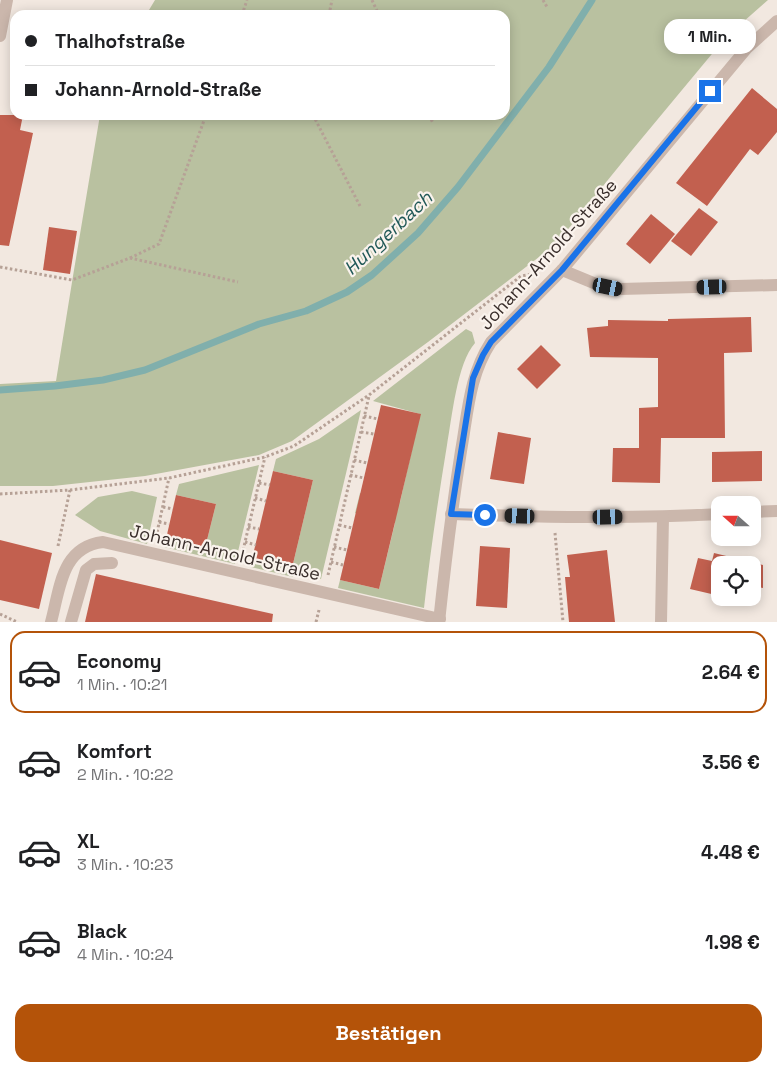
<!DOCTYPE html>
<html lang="de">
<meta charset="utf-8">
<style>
body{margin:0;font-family:"Space Grotesk",sans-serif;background:#f2f2f2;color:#202124;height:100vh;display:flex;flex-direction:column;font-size:19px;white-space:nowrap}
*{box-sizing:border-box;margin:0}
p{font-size:16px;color:#757577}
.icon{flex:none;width:28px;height:28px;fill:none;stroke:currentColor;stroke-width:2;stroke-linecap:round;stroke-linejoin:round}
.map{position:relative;height:622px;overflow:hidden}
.details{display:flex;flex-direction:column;background:#fff;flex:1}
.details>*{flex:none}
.guide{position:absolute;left:10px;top:10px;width:500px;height:110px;border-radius:15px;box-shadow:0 2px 12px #0003;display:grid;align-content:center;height:110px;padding:0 15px;background:#fff}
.needle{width:32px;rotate:291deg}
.fabs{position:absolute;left:711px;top:496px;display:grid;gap:10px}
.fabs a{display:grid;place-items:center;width:50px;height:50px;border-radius:10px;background:#fff;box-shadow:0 2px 12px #0003;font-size:25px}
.end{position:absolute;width:22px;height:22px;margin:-11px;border:6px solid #1a73e8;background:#fff;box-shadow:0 0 0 2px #fff}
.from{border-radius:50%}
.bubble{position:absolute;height:35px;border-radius:15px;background:#fff;box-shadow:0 2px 12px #0003;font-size:16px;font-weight:800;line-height:35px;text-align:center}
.car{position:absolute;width:15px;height:30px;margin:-15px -8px;border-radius:6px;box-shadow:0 0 4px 1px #0007;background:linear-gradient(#222 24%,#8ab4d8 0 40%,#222 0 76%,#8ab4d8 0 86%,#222 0)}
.guide b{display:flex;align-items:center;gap:18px;height:48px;font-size:19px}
.guide b+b{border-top:1px solid #e0e0e0}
.guide i{width:12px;height:12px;background:#202124}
ul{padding:9px 0 0;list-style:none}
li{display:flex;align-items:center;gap:15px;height:82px;margin:0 10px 8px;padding:0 5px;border:2px solid transparent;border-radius:15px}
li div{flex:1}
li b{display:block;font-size:19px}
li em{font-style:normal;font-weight:800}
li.selected{border-color:#b45309}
li>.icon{width:45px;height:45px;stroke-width:1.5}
.cta{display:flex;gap:10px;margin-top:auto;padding:10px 15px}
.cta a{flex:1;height:58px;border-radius:15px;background:#b45309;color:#fff;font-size:20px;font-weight:800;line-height:58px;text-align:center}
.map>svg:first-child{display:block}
</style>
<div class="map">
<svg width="777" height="622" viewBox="0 0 777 622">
<rect width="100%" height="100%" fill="#f2e8e0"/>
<g fill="#b9c1a0">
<polygon points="155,0 768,0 726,37 633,149 556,244 428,342 292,441 259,455 145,476 53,486 0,486 0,384 56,381 73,276 100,115 505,115 505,15 146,15"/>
<path d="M 466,329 L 472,332 L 475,343 C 457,363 452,418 447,445 C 438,500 430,554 424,608 L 338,588 L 340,580 L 379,589 L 395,523 L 355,513 L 360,493 L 400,502 L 420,414 L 373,401 Z"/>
<polygon points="361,410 321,579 294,572 293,577 251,567 252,559 292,568 313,480 273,471 276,459 319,439"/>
<polygon points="259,465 235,564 164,547 166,539 205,548 216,504 176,495 179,484"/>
<polygon points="132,491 157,497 147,544 100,531 75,515 98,497"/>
</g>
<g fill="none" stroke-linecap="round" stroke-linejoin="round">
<polyline stroke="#80afac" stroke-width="7" points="0,390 55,386 103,380 145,370 259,324 306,311 347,292 372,275 418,233 458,187 549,67 592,0"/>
</g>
<g fill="#c2604f">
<polygon points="752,88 777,109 777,132 758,155 750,149 707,206 676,183"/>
<polygon points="0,115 23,115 20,130 33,133 9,246 0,245"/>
<polygon points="699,208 718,222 691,256 671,241"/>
<polygon points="651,214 675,234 650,264 626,244"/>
<polygon points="49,227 77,231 70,274 43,270"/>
<polygon points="751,317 752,352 724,353 725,438 661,438 660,483 612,482 613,448 639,448 639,408 658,407 658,358 590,357 587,328 608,326 608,320 668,321 668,319"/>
<polygon points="541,345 561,365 537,389 517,369"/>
<polygon points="381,405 421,414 379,589 340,580"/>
<polygon points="498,432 531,438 524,484 490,479"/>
<polygon points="762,451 762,481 712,482 712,452"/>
<polygon points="273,471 313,480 292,568 252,559"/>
<polygon points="176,495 216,504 205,548 166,539"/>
<polygon points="0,540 52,553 39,609 0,600"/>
<polygon points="480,546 510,548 507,608 476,606"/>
<polygon points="607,550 615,622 569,622 565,577 570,577 567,555"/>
<polygon points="714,553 763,565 763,588 752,586 752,565 720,565 720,596 690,589 698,558 712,561"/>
<polygon points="96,574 273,614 272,622 85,622"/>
</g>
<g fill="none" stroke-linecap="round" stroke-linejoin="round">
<g stroke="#b6a196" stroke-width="3" stroke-dasharray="2.5 2.5" stroke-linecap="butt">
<polyline points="372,0 379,15"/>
<polyline points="543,0 547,7"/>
<polyline points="242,15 247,0"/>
<polyline points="329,15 332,0"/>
<polyline points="313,115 360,206"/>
<polyline points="429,115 433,123"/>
<polyline points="130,258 159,244 206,115"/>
<polyline points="0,267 72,280 130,258 238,282"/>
<polyline points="364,416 378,419"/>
<polyline points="361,432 374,434"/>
<polyline points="354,460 367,463"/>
<polyline points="350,475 364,478"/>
<polyline points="259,483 270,485"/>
<polyline points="0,494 70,490 169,478 265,457 294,446 369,395 521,276 532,274"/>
<polyline points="255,498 266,501"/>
<polyline points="163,507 173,509"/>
<polyline points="159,522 169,524"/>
<polyline points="339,525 352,528"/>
<polyline points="248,527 259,529"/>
<polyline points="555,533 563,622"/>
<polyline points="156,537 169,478"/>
<polyline points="245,542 256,545"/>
<polyline points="58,546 70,490"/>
<polyline points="334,547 347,550"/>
<polyline points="242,555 265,457"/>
<polyline points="331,562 343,565"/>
<polyline points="328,575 369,396"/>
<polyline points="0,614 17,622"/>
<polyline points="316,622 319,610"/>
</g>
<g stroke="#cbb7ac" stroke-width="12">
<path d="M 51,622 C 60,589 61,547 103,542 L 440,619"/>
<polyline points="71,622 86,570 94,564 112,563"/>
</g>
<g stroke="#cbb7ac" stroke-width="12">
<polyline points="0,36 7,0"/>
<polyline points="562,270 596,284 620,289 777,285"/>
<polyline points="752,512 777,511"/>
<path d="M 451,514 C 541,517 630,519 720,514"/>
<path d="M 439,622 C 445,565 452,508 461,451 C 468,412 469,376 491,342 L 562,270 L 747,48 L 777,21"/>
<polyline points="661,622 663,517"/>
</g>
</g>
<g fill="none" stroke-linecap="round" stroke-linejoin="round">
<polyline stroke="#1a73e8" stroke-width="6" points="485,515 451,514 473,378 483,355 491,342 562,270 710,91"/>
</g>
<g text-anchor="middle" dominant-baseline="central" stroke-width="4.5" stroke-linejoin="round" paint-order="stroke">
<g font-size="18" fill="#392e2b" stroke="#faf3ed">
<text transform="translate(548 254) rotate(-48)">Johann-Arnold-Straße</text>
<text transform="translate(225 552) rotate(13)">Johann-Arnold-Straße</text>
</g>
<g font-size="19" font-style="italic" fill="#215958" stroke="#faf3ed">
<text transform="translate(388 233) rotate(-43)">Hungerbach</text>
</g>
</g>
</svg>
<div class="fabs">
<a><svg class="needle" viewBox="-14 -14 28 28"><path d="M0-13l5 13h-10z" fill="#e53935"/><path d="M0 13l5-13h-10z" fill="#757577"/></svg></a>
<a><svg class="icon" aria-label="locate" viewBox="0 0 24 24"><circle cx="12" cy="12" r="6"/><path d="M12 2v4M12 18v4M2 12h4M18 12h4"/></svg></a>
</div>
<i class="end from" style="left:485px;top:515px"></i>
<i class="end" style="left:710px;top:91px"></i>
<div class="bubble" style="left:664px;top:19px;width:92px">1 Min.</div>
<i class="car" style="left:608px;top:287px;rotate:102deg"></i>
<i class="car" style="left:712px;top:287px;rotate:268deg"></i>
<i class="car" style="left:520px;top:516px;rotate:272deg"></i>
<i class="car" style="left:608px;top:517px;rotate:89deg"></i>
<div class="guide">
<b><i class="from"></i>Thalhofstraße</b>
<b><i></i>Johann-Arnold-Straße</b>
</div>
</div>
<section class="details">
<ul>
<li class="selected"><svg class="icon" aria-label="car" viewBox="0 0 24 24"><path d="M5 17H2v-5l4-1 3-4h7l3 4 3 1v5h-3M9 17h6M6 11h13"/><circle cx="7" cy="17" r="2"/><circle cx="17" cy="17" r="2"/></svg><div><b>Economy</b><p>1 Min. · 10:21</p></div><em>2.64 €</em></li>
<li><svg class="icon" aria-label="car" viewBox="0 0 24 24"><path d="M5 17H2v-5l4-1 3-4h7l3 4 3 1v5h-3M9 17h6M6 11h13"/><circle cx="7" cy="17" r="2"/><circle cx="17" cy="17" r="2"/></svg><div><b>Komfort</b><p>2 Min. · 10:22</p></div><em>3.56 €</em></li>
<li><svg class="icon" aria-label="car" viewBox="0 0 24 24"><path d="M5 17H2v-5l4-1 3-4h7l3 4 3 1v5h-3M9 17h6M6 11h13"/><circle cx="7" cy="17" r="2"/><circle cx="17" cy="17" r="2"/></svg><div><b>XL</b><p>3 Min. · 10:23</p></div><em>4.48 €</em></li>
<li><svg class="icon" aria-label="car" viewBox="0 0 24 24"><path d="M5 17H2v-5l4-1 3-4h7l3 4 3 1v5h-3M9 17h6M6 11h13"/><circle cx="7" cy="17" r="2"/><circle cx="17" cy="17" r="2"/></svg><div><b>Black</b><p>4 Min. · 10:24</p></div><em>1.98 €</em></li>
</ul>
<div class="cta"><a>Bestätigen</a></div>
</section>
